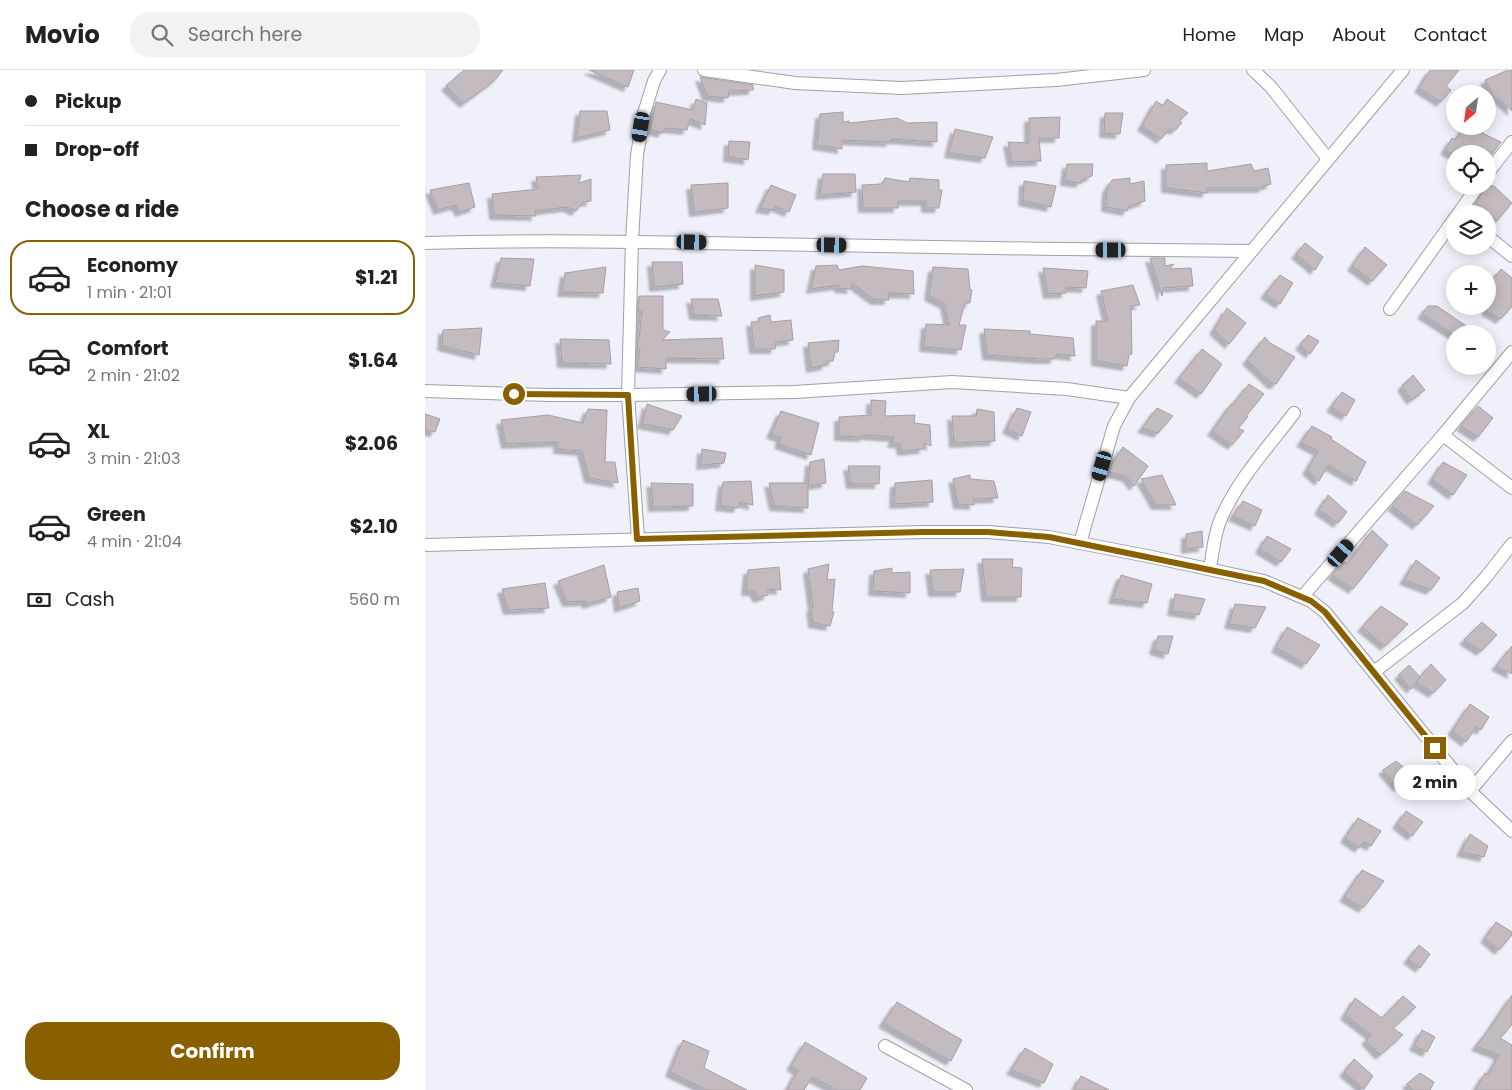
<!DOCTYPE html>
<meta charset="utf-8">
<style>
body{margin:0;font-family:Poppins,sans-serif;background:#f2f2f2;color:#222;height:100vh;display:flex;flex-direction:column;font-size:19px;white-space:nowrap}
*{box-sizing:border-box;margin:0}
p{font-size:16px;color:#767676}
.icon{flex:none;width:28px;height:28px;fill:none;stroke:currentColor;stroke-width:2;stroke-linecap:round;stroke-linejoin:round}
.map{position:relative;flex:1;overflow:hidden}
.side{display:flex;flex-direction:column;background:#fff;width:425px}
.side>*{flex:none}
.guide{display:grid;align-content:center;height:110px;padding:0 25px;background:#fff}
.needle{width:32px;rotate:209deg}
.buttons{position:absolute;left:1021px;top:15px;display:grid;gap:10px}
.buttons a{display:grid;place-items:center;width:50px;height:50px;border-radius:50%;background:#fff;box-shadow:0 2px 12px #0003;font-size:25px}
.end{position:absolute;width:22px;height:22px;margin:-11px;border:6px solid #896000;background:#fff;box-shadow:0 0 0 2px #fff}
.from{border-radius:50%}
.bubble{position:absolute;height:35px;border-radius:18px;background:#fff;box-shadow:0 2px 12px #0003;font-size:16px;font-weight:700;line-height:35px;text-align:center}
.car{position:absolute;width:15px;height:30px;margin:-15px -8px;border-radius:6px;box-shadow:0 0 4px 1px #0007;background:linear-gradient(#222 24%,#8ab4d8 0 40%,#222 0 76%,#8ab4d8 0 86%,#222 0)}
.guide b{display:flex;align-items:center;gap:18px;height:48px;font-size:19px}
.guide b+b{border-top:1px solid #e0e0e0}
.guide i{width:12px;height:12px;background:#222}
ul{padding:0;list-style:none}
li{display:flex;align-items:center;gap:15px;height:75px;margin:0 10px 8px;padding:0 15px;border:2px solid transparent;border-radius:20px}
li div{flex:1}
li b{display:block;font-size:19px}
li em{font-style:normal;font-weight:700}
li.active{border-color:#896000}
li>.icon{width:45px;height:45px;stroke-width:1.5}
h2{padding:0 25px;font-size:22px;line-height:60px}
.pay{display:flex;align-items:center;gap:12px;height:55px;padding:0 25px;font-size:19px}
.pay p{margin-inline-start:auto}
.action{display:flex;gap:10px;margin-top:auto;padding:10px 25px}
.action a{flex:1;height:58px;border-radius:20px;background:#896000;color:#fff;font-size:20px;font-weight:700;line-height:58px;text-align:center}
header{display:flex;align-items:center;gap:30px;box-sizing:border-box;height:70px;padding:0 25px;background:#fff;border-bottom:1px solid #e0e0e0}
header strong{font-size:24px}
nav{display:flex;gap:28px;margin-inline-start:auto;font-size:18px}
.search{width:350px;height:45px;background:#f2f2f2;display:flex;align-items:center;gap:12px;box-sizing:border-box;padding:0 18px;border-radius:20px;color:#767676;font-size:19px}
main{display:flex;flex:1;min-height:0}
.map>svg:first-child{display:block}
</style>
<header>
<strong>Movio</strong>
<div class="search"><svg class="icon" aria-label="search" viewBox="0 0 24 24"><circle cx="10" cy="10" r="6"/><path d="M15 15l6 6"/></svg>Search here</div>
<nav><a>Home</a><a>Map</a><a>About</a><a>Contact</a></nav>
</header>
<main>
<section class="side">
<div class="guide">
<b><i class="from"></i>Pickup</b>
<b><i></i>Drop-off</b>
</div>
<h2>Choose a ride</h2>
<ul>
<li class="active"><svg class="icon" aria-label="car" viewBox="0 0 24 24"><path d="M5 17H2v-5l4-1 3-4h7l3 4 3 1v5h-3M9 17h6M6 11h13"/><circle cx="7" cy="17" r="2"/><circle cx="17" cy="17" r="2"/></svg><div><b>Economy</b><p>1 min · 21:01</p></div><em>$1.21</em></li>
<li><svg class="icon" aria-label="car" viewBox="0 0 24 24"><path d="M5 17H2v-5l4-1 3-4h7l3 4 3 1v5h-3M9 17h6M6 11h13"/><circle cx="7" cy="17" r="2"/><circle cx="17" cy="17" r="2"/></svg><div><b>Comfort</b><p>2 min · 21:02</p></div><em>$1.64</em></li>
<li><svg class="icon" aria-label="car" viewBox="0 0 24 24"><path d="M5 17H2v-5l4-1 3-4h7l3 4 3 1v5h-3M9 17h6M6 11h13"/><circle cx="7" cy="17" r="2"/><circle cx="17" cy="17" r="2"/></svg><div><b>XL</b><p>3 min · 21:03</p></div><em>$2.06</em></li>
<li><svg class="icon" aria-label="car" viewBox="0 0 24 24"><path d="M5 17H2v-5l4-1 3-4h7l3 4 3 1v5h-3M9 17h6M6 11h13"/><circle cx="7" cy="17" r="2"/><circle cx="17" cy="17" r="2"/></svg><div><b>Green</b><p>4 min · 21:04</p></div><em>$2.10</em></li>
</ul>
<div class="pay"><svg class="icon" aria-label="cash" viewBox="0 0 24 24"><path d="M3 7h18v10H3z"/><circle cx="12" cy="12" r="2"/></svg>Cash<p>560 m</p></div>
<div class="action"><a>Confirm</a></div>
</section>
<div class="map">
<svg width="1087" height="1020" viewBox="0 0 1087 1020">
<defs>
<filter id="shadow"><feDropShadow dx="-4.5" dy="4.5" stdDeviation="1" flood-color="#0004"/></filter>
</defs>
<rect width="100%" height="100%" fill="#eff0f9"/>
<g fill="#c3bbc0" stroke="#a79fa3" filter="url(#shadow)">
<polygon points="39,0 78,0 69,11 39,33 21,16"/>
<polygon points="164,0 209,0 203,17"/>
<polygon points="1005,0 1034,0 1021,16 1026,20 1016,32 994,18"/>
<polygon points="1083,0 1087,0 1087,41 1074,29 1069,28 1060,10"/>
<polygon points="275,7 328,15 328,20 304,21 303,28 282,26"/>
<polygon points="271,29 282,33 280,55 265,49 262,60 240,58 237,63 225,59 231,32 268,40"/>
<polygon points="742,29 763,43 754,51 757,53 750,60 745,58 736,69 717,56 731,31 738,36"/>
<polygon points="155,41 182,41 185,60 152,68"/>
<polygon points="418,42 418,52 424,51 424,53 472,48 482,53 512,52 512,72 466,69 465,72 417,70 417,79 392,75 395,44"/>
<polygon points="680,43 698,43 695,64 679,63"/>
<polygon points="635,47 634,68 614,68 616,91 587,92 583,72 604,73 604,48"/>
<polygon points="1040,56 1063,56 1057,63 1076,72 1067,84 1027,84 1020,80 1027,68 1030,70"/>
<polygon points="530,59 568,67 560,88 524,83"/>
<polygon points="304,71 325,72 323,90 303,87"/>
<polygon points="782,93 782,101 826,94 829,101 843,98 846,114 838,116 838,118 782,118 782,123 741,118 741,95"/>
<polygon points="642,94 668,94 667,106 656,110 656,113 640,111"/>
<polygon points="398,104 430,104 431,122 395,125"/>
<polygon points="156,105 154,113 166,109 166,131 158,132 151,141 142,137 110,141 111,146 69,145 67,124 113,119 111,107"/>
<polygon points="460,108 484,112 485,108 514,110 514,120 517,120 514,138 501,138 501,131 473,131 473,138 438,138 437,115 457,114"/>
<polygon points="705,108 705,114 719,111 720,131 704,136 702,141 681,137 682,119 687,110"/>
<polygon points="599,111 631,116 626,137 598,131"/>
<polygon points="44,113 50,137 35,142 31,135 13,140 5,120"/>
<polygon points="303,113 303,138 269,142 266,115"/>
<polygon points="346,115 371,125 364,142 350,136 348,140 335,138"/>
<polygon points="1061,116 1069,116 1087,133 1072,151 1051,133"/>
<polygon points="880,173 898,187 890,200 871,184"/>
<polygon points="940,177 962,195 947,211 927,196"/>
<polygon points="76,188 109,189 105,216 70,213"/>
<polygon points="725,188 740,188 740,196 749,194 745,199 766,198 768,216 738,218 737,226"/>
<polygon points="227,192 257,192 258,214 229,217"/>
<polygon points="330,195 359,200 359,222 330,226"/>
<polygon points="412,195 414,200 437,196 488,201 489,224 463,223 464,230 450,230 427,213 426,219 414,218 414,215 386,219 391,196"/>
<polygon points="181,197 178,223 137,222 140,203"/>
<polygon points="508,197 543,199 545,220 547,220 545,233 540,233 534,255 541,255 536,280 499,277 501,254 524,255 520,234 504,226"/>
<polygon points="618,198 663,201 661,218 641,217 641,223 623,224"/>
<polygon points="1076,199 1087,208 1087,237 1075,249 1062,241 1062,216"/>
<polygon points="855,205 868,213 855,234 840,224"/>
<polygon points="708,215 715,235 706,236 707,284 704,285 702,296 671,291 671,251 683,251 676,221"/>
<polygon points="214,226 238,226 238,260 245,262 237,270 297,268 299,289 241,288 241,299 212,297 215,279 212,279 213,269 214,269 217,241 213,240"/>
<polygon points="266,229 293,229 297,246 269,245"/>
<polygon points="1003,236 1012,236 1053,264 1028,264 997,244"/>
<polygon points="802,238 821,253 804,274 789,260"/>
<polygon points="345,245 346,252 366,250 368,270 351,272 350,279 329,279 326,252 334,252 333,248"/>
<polygon points="57,258 54,285 17,276 18,260"/>
<polygon points="559,259 605,261 605,264 648,268 650,286 632,284 629,289 615,289 562,285"/>
<polygon points="883,265 894,271 885,284 875,275"/>
<polygon points="840,267 845,273 870,287 851,314 847,314 822,290"/>
<polygon points="135,269 184,270 186,294 137,293"/>
<polygon points="414,270 413,282 410,282 408,291 402,291 401,295 386,298 383,273"/>
<polygon points="777,279 797,294 776,324 754,308"/>
<polygon points="988,305 1000,320 986,330 977,316"/>
<polygon points="824,314 839,324 821,346 823,347 813,358 819,361 807,375 787,361 806,334 807,335"/>
<polygon points="917,322 930,330 921,346 906,337"/>
<polygon points="446,330 461,331 460,346 490,345 489,353 505,355 506,376 500,373 498,379 477,381 475,373 467,373 469,367 439,365 439,367 414,366 414,347 446,345"/>
<polygon points="222,334 257,346 248,360 217,354"/>
<polygon points="1053,336 1068,348 1053,367 1036,356"/>
<polygon points="592,338 606,342 597,366 582,359"/>
<polygon points="732,338 748,346 733,363 717,358"/>
<polygon points="163,339 182,340 180,392 190,392 193,413 164,408 157,381 133,379 133,372 81,374 76,350 123,345 158,353"/>
<polygon points="552,339 569,342 570,371 529,373 527,346 551,346"/>
<polygon points="356,341 394,353 386,385 354,374 356,367 346,364"/>
<polygon points="0,344 15,349 10,362 0,360"/>
<polygon points="887,356 907,367 906,369 941,392 931,411 903,395 894,411 882,400 893,381 876,372"/>
<polygon points="698,377 723,396 709,416 702,407 684,402 687,393"/>
<polygon points="277,379 301,383 299,393 276,395"/>
<polygon points="399,389 401,413 383,416 385,392"/>
<polygon points="1018,392 1042,405 1028,425 1007,409"/>
<polygon points="423,396 455,396 454,414 426,414"/>
<polygon points="545,405 545,409 569,411 573,428 549,429 549,435 533,434 528,409"/>
<polygon points="737,405 751,435 731,435 716,409"/>
<polygon points="507,410 508,432 469,434 470,413"/>
<polygon points="326,411 328,435 315,432 313,438 295,436 298,412"/>
<polygon points="226,413 268,414 268,436 228,437"/>
<polygon points="344,413 383,413 383,438 349,436"/>
<polygon points="980,421 1009,436 992,455 967,436"/>
<polygon points="903,425 922,442 913,453 894,440"/>
<polygon points="818,431 837,440 830,456 808,446"/>
<polygon points="947,460 963,475 928,519 907,505 919,491 922,494"/>
<polygon points="777,461 778,477 761,479 761,464"/>
<polygon points="842,466 866,479 856,492 835,479"/>
<polygon points="557,489 588,489 587,497 597,498 596,527 561,527"/>
<polygon points="991,490 1015,508 1006,520 979,510"/>
<polygon points="404,494 402,510 410,509 407,541 409,542 405,556 388,553 386,537 388,538 383,499"/>
<polygon points="179,495 186,527 162,534 161,531 142,532 133,511"/>
<polygon points="354,497 356,520 343,519 343,525 333,528 329,521 321,521 323,500"/>
<polygon points="467,498 467,503 485,502 485,523 448,521 449,501"/>
<polygon points="539,499 535,522 508,522 505,500"/>
<polygon points="696,505 727,514 722,533 688,529"/>
<polygon points="120,513 124,538 83,540 77,519"/>
<polygon points="213,518 215,531 194,538 192,522"/>
<polygon points="750,524 780,529 774,545 747,541"/>
<polygon points="810,534 841,537 830,558 804,554"/>
<polygon points="956,536 983,554 960,576 937,557"/>
<polygon points="1057,552 1072,565 1056,581 1039,570"/>
<polygon points="862,557 895,575 881,594 851,578"/>
<polygon points="733,566 748,566 743,584 729,580"/>
<polygon points="1087,576 1087,604 1071,596"/>
<polygon points="1006,594 1021,610 1008,623 991,612"/>
<polygon points="984,595 995,607 986,619 974,605"/>
<polygon points="1045,634 1064,647 1056,660 1051,657 1041,672 1027,661"/>
<polygon points="971,691 987,704 973,717 958,700"/>
<polygon points="981,741 998,752 987,766 972,754"/>
<polygon points="933,748 956,761 946,776 939,772 934,778 920,768"/>
<polygon points="1045,764 1063,776 1059,787 1036,782"/>
<polygon points="937,800 959,811 938,838 919,827"/>
<polygon points="1071,852 1087,862 1087,865 1074,880 1060,868"/>
<polygon points="994,875 1005,884 995,898 983,889"/>
<polygon points="1087,925 1087,955 1075,968 1087,975 1087,1020 1050,1020 1060,1003 1063,1005 1074,985 1051,976 1065,958"/>
<polygon points="978,926 991,937 968,958 978,965 955,985 941,970 946,965 920,945 930,928 957,948"/>
<polygon points="472,932 537,970 526,991 458,953"/>
<polygon points="997,960 1010,967 1002,982 989,976"/>
<polygon points="258,970 284,981 279,998 322,1020 282,1020 245,1002"/>
<polygon points="380,972 442,1008 435,1020 412,1020 387,1007 379,1020 362,1020 373,1000 366,996"/>
<polygon points="600,978 628,994 619,1013 586,1000"/>
<polygon points="929,989 948,1006 939,1019 919,1002"/>
<polygon points="995,1003 1009,1012 1005,1020 988,1020 982,1014"/>
<polygon points="656,1006 684,1020 649,1020"/>
</g>
<g fill="none" stroke-linecap="round" stroke-linejoin="round">
<g stroke="#9e9fa7" stroke-width="14">
<g id="street">
<polyline points="279,0 370,13 477,18 631,10 719,0"/>
<polyline points="828,0 846,17 903,89"/>
<polyline points="1062,104 1087,72"/>
<polyline points="1033,144 1053,116"/>
<polyline points="1062,166 1087,186"/>
<path d="M 0,173 C 133,169 266,173 398,175 C 541,178 683,180 826,181"/>
<polyline points="965,239 1030,148"/>
<polyline points="0,321 124,325 203,325 369,322 527,312 642,319 704,328"/>
<polyline points="1018,365 1087,418"/>
<polyline points="213,469 203,325 207,171 212,85 219,43 229,11 235,0"/>
<polyline points="655,473 689,356 704,328 978,0"/>
<polyline points="0,475 498,462 563,462 624,467 727,487 839,511 886,531 900,542 1045,721 1087,761"/>
<path d="M 785,499 C 788,480 790,459 799,442 C 816,406 845,375 869,343"/>
<polyline points="877,527 1018,365 1087,282"/>
<polyline points="949,602 1038,533 1061,507 1087,474"/>
<polyline points="1045,721 1087,671"/>
<polyline points="460,976 541,1020"/>
</g>
</g>
<use href="#street" stroke="#fff" stroke-width="12"/>
</g>
<g fill="none" stroke-linecap="round" stroke-linejoin="round">
<polyline stroke="#896000" stroke-width="6" points="89,324 203,325 212,469 498,462 563,462 624,467 839,511 886,531 900,542 1010,678"/>
</g>
</svg>
<div class="buttons">
<a><svg class="needle" viewBox="-14 -14 28 28"><path d="M0-13l5 13h-10z" fill="#e53935"/><path d="M0 13l5-13h-10z" fill="#767676"/></svg></a>
<a><svg class="icon" aria-label="locate" viewBox="0 0 24 24"><circle cx="12" cy="12" r="6"/><path d="M12 2v4M12 18v4M2 12h4M18 12h4"/></svg></a>
<a><svg class="icon" aria-label="layers" viewBox="0 0 24 24"><path d="M12 4l9 5-9 5-9-5zM3 14l9 5 9-5"/></svg></a>
<a>+</a>
<a>−</a>
</div>
<i class="end from" style="left:89px;top:324px"></i>
<i class="end" style="left:1010px;top:678px"></i>
<div class="bubble" style="left:969px;top:695px;width:82px">2 min</div>
<i class="car" style="left:216px;top:57px;rotate:189deg"></i>
<i class="car" style="left:267px;top:172px;rotate:91deg"></i>
<i class="car" style="left:407px;top:175px;rotate:91deg"></i>
<i class="car" style="left:686px;top:180px;rotate:270deg"></i>
<i class="car" style="left:277px;top:324px;rotate:269deg"></i>
<i class="car" style="left:677px;top:396px;rotate:196deg"></i>
<i class="car" style="left:916px;top:483px;rotate:41deg"></i>
</div>
</main>
